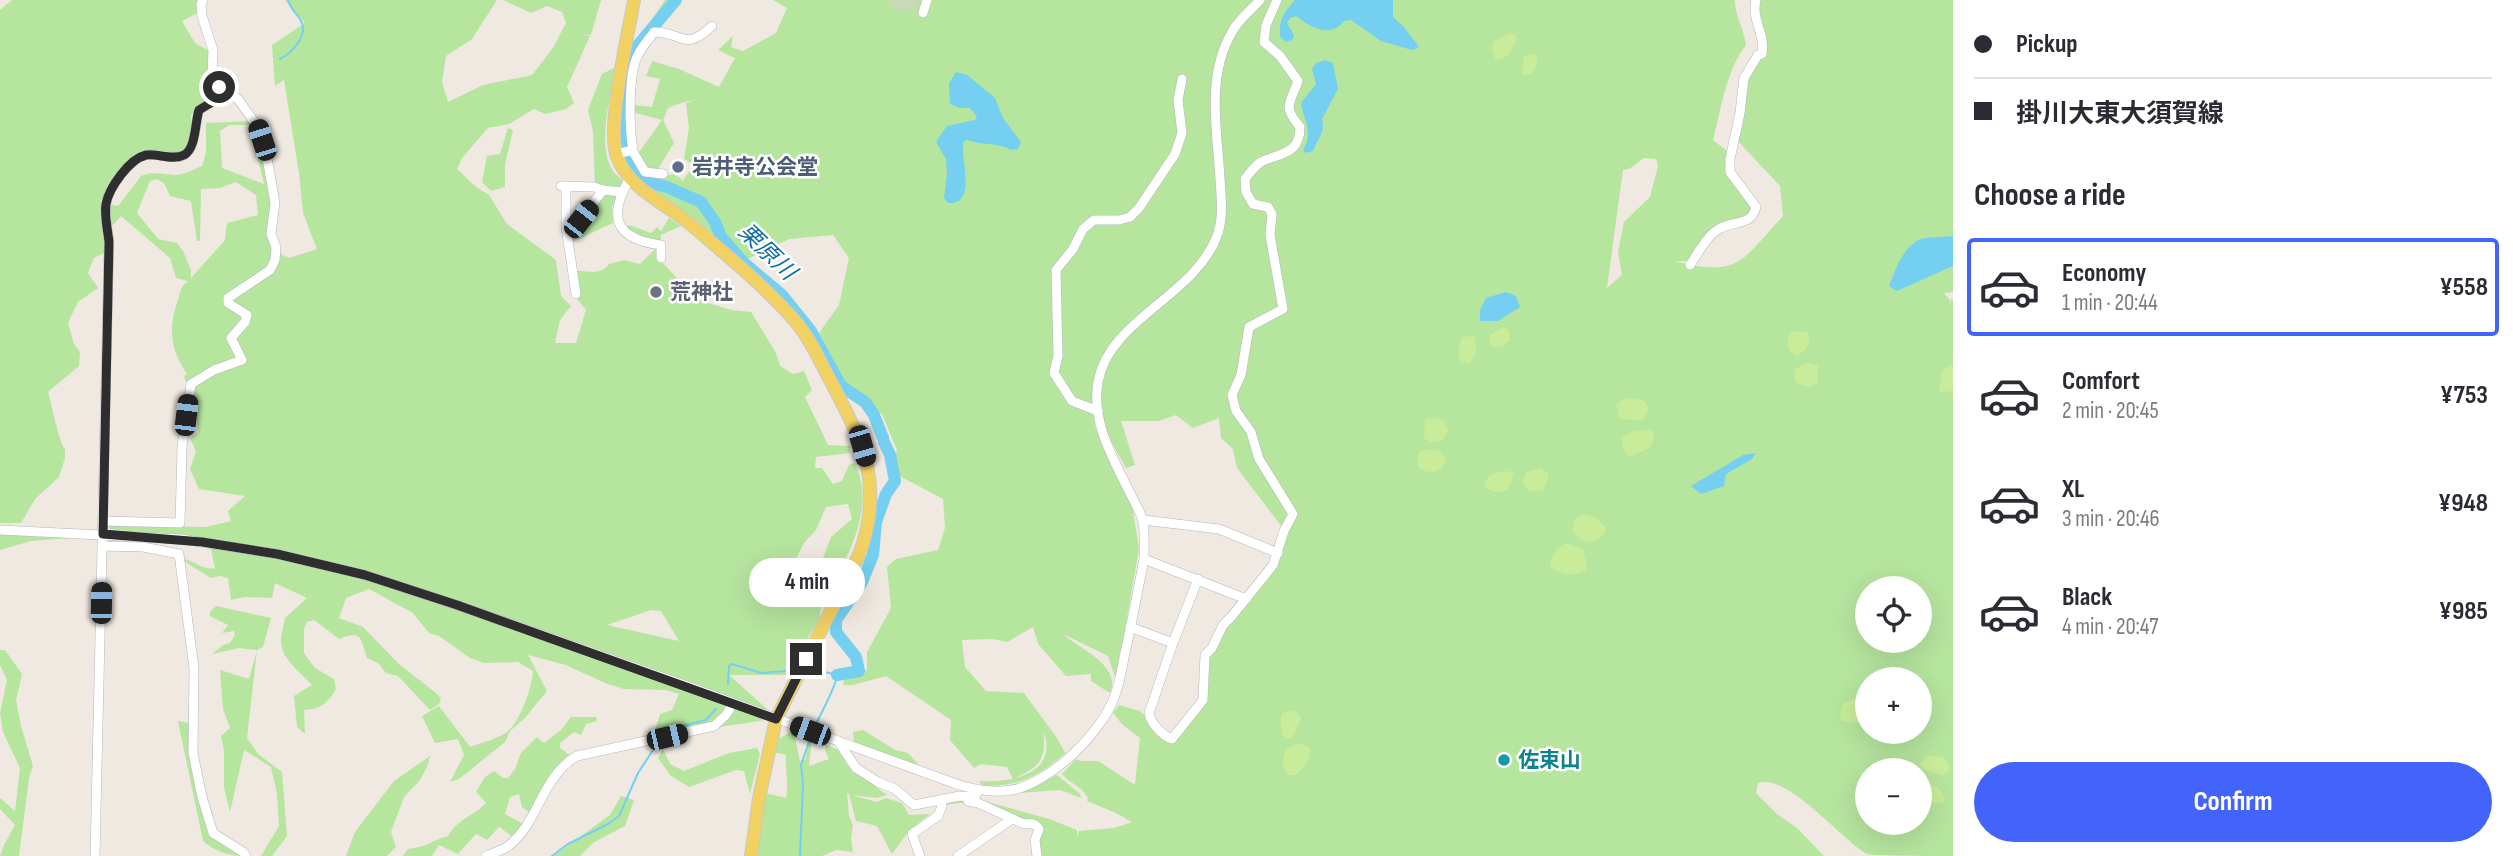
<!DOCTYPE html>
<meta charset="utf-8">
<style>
body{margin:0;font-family:"Sofia Sans Condensed","Noto Sans JP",sans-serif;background:#f2f2f3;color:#2b2b33;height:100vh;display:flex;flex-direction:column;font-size:26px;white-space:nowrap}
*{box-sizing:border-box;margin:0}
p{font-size:23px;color:#7c7c81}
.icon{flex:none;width:38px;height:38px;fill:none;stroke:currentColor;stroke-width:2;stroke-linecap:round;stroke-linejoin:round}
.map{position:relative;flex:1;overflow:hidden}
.side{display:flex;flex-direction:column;background:#fff;width:560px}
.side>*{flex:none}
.guide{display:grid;align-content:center;height:154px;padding:0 21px;background:#fff}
.controls{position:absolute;left:1855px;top:576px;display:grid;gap:14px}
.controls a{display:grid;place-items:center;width:77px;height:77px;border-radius:50%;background:#fff;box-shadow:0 7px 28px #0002;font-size:35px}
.end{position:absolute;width:32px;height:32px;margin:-16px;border:9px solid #2e2e2e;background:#fff;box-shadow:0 0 0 4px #fff}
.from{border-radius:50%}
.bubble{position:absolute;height:49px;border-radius:24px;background:#fff;box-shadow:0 7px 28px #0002;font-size:23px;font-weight:700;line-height:49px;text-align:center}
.car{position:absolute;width:21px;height:42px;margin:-21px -10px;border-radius:9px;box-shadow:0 0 5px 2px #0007;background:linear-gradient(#222 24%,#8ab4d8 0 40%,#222 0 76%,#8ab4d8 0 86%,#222 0)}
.guide b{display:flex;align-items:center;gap:24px;height:66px;font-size:26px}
.guide b+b{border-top:2px solid #e1e1e2}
.guide i{width:18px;height:18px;background:#2b2b33}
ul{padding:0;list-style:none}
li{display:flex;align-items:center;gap:21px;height:98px;margin:0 14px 10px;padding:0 7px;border:4px solid transparent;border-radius:7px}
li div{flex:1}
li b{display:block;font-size:26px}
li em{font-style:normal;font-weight:700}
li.current{border-color:#4264fb}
li>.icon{width:63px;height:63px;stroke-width:1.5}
h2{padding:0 21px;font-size:32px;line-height:84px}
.action{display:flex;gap:14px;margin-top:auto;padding:14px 21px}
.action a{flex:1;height:80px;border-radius:42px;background:#4264fb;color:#fff;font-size:28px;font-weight:700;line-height:80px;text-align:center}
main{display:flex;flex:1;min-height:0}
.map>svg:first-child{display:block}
</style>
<main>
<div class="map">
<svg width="1953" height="856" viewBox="0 0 1953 856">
<rect width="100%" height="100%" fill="#efe9e1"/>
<g fill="#b6e59e" fill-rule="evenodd">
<path d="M 12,0 L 203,0 L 196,14 L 182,21 L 195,43 L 211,52 C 206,64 208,74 214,86 L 211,98 L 191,115 L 191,144 L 185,151 L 175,153 L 145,151 L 127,160 L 100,202 L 118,206 L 141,176 C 153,171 162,174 175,175 C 183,175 194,169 202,166 L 206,152 L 206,123 L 251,121 L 254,125 L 229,125 L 220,131 L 222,168 L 264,184 L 256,151 L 260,139 C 263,157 269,176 270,194 C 272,213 266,231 272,249 L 289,258 L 317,249 L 303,213 L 299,173 L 284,80 L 275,86 L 272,45 L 305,23 L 285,0 L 497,0 L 472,39 L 446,56 L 442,82 L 448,102 L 483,85 L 532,75 L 553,48 L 566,23 L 562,12 L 547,6 L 531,13 L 503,0 L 601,0 L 591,35 L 580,34 L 590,36 L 567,87 L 574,103 L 566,109 L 545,114 L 534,109 L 509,124 L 488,128 L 462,158 L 457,169 L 476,187 L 489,195 L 507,224 L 556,260 L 561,296 L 571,306 L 560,320 L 555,343 L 576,343 L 586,310 L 577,299 L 576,271 C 588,271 602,275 609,264 L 625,260 L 640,264 L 658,246 L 662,262 L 696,299 L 731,310 L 751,312 L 776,353 L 780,366 L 793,374 L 804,371 L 812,390 L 805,397 L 828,445 L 850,446 L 850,453 L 816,457 L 815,468 L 822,468 L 833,484 L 842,481 L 849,465 L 854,463 C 877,504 849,551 832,589 L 816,580 L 815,566 L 823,558 L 831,537 L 852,519 L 848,504 L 826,507 L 816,530 L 804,543 L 791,569 L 763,606 L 771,601 L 778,588 L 784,596 L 800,596 L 810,585 L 825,591 L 819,619 L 786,675 L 729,675 L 767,709 L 766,720 L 653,737 L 660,714 L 672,710 L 679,694 L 666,690 L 624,689 L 605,683 L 566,665 L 528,655 L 547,691 L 524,719 L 510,731 L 505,742 L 459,779 L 450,782 L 464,755 L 458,739 L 435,743 L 422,716 L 439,706 L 470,747 C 481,743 497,739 507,732 C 520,722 532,688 533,671 L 518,662 L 484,663 L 470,658 L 439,636 L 429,633 L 413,613 L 369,589 L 346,598 L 339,618 L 363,627 L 399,664 L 436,693 L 441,698 L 439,704 L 430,710 L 398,676 L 386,673 L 378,663 L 367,658 C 360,638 363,630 339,639 L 314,620 L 307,622 L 304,629 L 304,653 L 315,668 L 334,679 L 336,689 C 328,703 321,709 304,710 L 305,734 L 297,727 L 294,696 L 312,685 C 303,675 285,661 282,648 C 279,639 284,626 285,618 L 307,598 L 275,583 L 272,598 L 244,597 L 231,600 L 228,578 L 220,576 L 211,578 L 185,562 L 185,559 C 195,561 204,571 215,568 L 209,540 L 110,529 L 107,525 L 206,527 L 231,521 L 228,511 L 245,496 L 199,489 L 190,469 L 196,451 L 190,438 L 198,432 C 198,411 190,396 184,376 L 187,374 C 170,350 168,327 178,300 C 180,292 181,286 188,281 L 176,278 L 170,258 L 121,216 L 112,226 L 108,251 L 94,258 L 88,273 L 98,288 L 78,302 L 68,323 L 74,344 L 80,352 L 79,366 L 48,392 C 52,405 59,443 65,449 L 65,458 L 59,477 L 35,499 L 21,523 L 0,523 L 0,10 ZM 157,179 L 164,183 L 170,196 L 191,201 L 197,241 L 200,241 L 201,189 L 220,188 L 236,182 L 256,195 L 258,215 L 227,223 L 225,240 L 191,278 L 191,270 L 183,251 L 177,243 L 158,239 L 137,213 L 150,181 ZM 651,610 L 661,611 L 679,641 L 607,625 Z"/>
<path d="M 665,0 L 680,0 L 640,51 L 631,109 L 638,158 L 639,152 L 662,120 L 632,112 L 634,105 L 652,107 L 660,79 L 646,76 L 652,61 L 679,69 L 719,87 L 735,58 L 718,50 L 733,36 L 731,47 L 743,51 L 776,33 L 787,8 L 773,0 L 1735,0 C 1735,16 1744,29 1746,45 C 1726,71 1721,109 1713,140 L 1727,151 L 1730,172 L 1756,207 L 1746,221 L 1718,229 L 1687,261 L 1674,261 C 1740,278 1741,261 1783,216 L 1780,186 L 1734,137 L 1750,76 L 1764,50 L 1752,0 L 1953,0 L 1953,292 L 1944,293 L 1950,300 L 1950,309 L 1951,298 L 1953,301 L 1953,856 C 1938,856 1877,856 1867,854 C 1840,839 1788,773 1758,783 L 1756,793 L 1777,814 L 1797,828 L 1824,856 L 1037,856 L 1036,849 L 1042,828 L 1044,827 L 1039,827 L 968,802 L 945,805 L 943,800 L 970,797 L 1049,819 L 1077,830 L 1077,837 L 1079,831 L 1114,828 L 1132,822 L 1116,813 L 1087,801 L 1088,798 C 1081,786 1071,784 1062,774 L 1076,759 L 1081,761 L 1098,761 L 1135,785 L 1140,738 L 1122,724 L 1113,713 L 1119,705 L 1140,711 L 1171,740 L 1203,700 L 1207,657 L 1224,626 L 1276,564 L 1285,531 L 1237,468 L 1233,449 L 1221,438 L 1219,418 L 1193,428 L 1176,415 L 1159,421 L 1121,421 L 1135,465 L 1126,468 L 1107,434 L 1094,424 L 1115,475 L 1132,505 L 1139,549 L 1116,680 L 1108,656 L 1063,634 C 1079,649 1122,665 1110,693 L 1091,681 L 1091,674 L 1066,676 L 1038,644 L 1033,627 L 1007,642 L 993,639 L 962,640 L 965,667 L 986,691 L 1024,693 L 1057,738 L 1065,753 C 1037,778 1020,786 982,786 L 979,781 C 1010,783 1058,775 1044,732 C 1045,761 1041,766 1013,779 L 1007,767 L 981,764 L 974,768 L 950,740 L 951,720 L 886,676 L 853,685 L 843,685 L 844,679 L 867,670 L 867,652 L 891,608 L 887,567 L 896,559 L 938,550 L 945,528 L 943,499 L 892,472 L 897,450 L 882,414 L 844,387 L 841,375 L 819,333 L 839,305 L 849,258 L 833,235 L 789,239 L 746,260 L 726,239 L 708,209 L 703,208 L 721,245 L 639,182 C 631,173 623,162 619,149 C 614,128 625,79 627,55 L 629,65 L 634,45 ZM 696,100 L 686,103 L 689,128 L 684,159 L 694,165 L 681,183 L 682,179 L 673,174 L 662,177 L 653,171 L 658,169 L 674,143 L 663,120 L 668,108 L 684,102 ZM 1644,158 L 1656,159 L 1658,166 L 1650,197 L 1624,222 L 1618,252 L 1622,275 L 1607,288 L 1623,170 L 1629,169 ZM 1867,588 L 1920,588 L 1920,640 L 1867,640 ZM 1867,679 L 1920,679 L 1920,732 L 1867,732 ZM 1867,770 L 1920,770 L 1920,822 L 1867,822 Z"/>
<path d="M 616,67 C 611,95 596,145 613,171 C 616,175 621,179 625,183 L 619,190 L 595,187 L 593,131 L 588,110 L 602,74 Z"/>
<polygon points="508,128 513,130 505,164 505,187 491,191 482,182 487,156 500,154"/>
<polygon points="604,193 618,194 612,207 613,223 572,242 567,226"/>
<polygon points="669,218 681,226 661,235 661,245 646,243 621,225 632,226 651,233 657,227 661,231"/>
<polygon points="0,535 96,536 31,541 0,550"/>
<polygon points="216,606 271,618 263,647 257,650 247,738 258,754 282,772 287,836 272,856 261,856 279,826 277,794 271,767 244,750 230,812 224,788 224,751 221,736 230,728 223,709 220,670 249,679 257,650 239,648 212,654 223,645 230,643 235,635 234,631 222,633 228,625 210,616 210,612"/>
<polygon points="0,650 5,650 22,674 16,700 21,726 33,766 29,778 19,856 0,856 4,845 15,825 0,809 0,798 15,811 20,768 3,732 0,713 7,680 0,665"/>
<path d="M 571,717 L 596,717 L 597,721 L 586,724 L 581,735 L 574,732 L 560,743 L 560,748 L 571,756 L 555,773 L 529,812 L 522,807 L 519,794 L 510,797 L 505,814 L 523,824 L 513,837 L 499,827 L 487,840 L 476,834 L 458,854 L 439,845 L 432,856 L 403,856 L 408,849 C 424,848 433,840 448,836 C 460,817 471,818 486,803 L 476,792 L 485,777 L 494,771 L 503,778 L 508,778 L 515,769 L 521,753 L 537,737 L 544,743 L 561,730 Z"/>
<path d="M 178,721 L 190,723 L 208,835 L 243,856 C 229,856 213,850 203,841 Z"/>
<polygon points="863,730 895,750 908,753 919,765 854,743 853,732"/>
<path d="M 793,731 L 812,739 L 809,766 L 829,759 L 825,750 L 825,744 L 838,750 L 848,766 L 887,795 L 876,798 L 851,795 L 877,802 L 886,798 L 902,803 L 909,815 L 930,814 L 908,832 L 892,854 L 877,826 L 856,821 L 849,794 L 847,793 L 849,816 L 853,825 L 851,839 L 853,852 L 836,850 L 822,856 L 756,856 L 765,793 L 786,798 C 789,784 785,771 786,755 L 773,752 L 778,739 ZM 795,738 L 808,738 L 806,759 L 800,761 Z"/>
<polygon points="757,748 760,754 750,794 744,771 736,770 689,787 670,775 658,758 663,749 670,764 684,771 729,753"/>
<polygon points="430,756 428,765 420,780 404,797 391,832 396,847 387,856 346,856 355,832 394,781"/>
<polygon points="1057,775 1080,794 1081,798 1060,790 1020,793"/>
<polygon points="621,796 634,800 625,826 594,842 580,856 554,856 610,815"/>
</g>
<polygon fill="#c8d9b8" points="895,0 917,0 919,6 905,14 892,8 888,1"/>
<g fill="#c9ec9a">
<polygon points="1508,34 1514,34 1517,38 1509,55 1499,60 1495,59 1492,48 1494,41"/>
<polygon points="1529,54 1535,54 1538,61 1533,73 1525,75 1522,74 1524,56"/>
<polygon points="1503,327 1509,330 1510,340 1503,346 1493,347 1490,344 1490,335"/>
<path d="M 1794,331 L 1808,332 C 1811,344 1808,349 1797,356 C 1788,351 1785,345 1789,335 Z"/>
<polygon points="1474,336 1477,352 1469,364 1459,360 1459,348 1462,337"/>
<polygon points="1807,363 1818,366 1818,383 1809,387 1797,384 1794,376 1795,369"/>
<polygon points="1951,365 1953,366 1953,389 1950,392 1939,391 1942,371"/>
<polygon points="1626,398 1643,400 1649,408 1643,420 1620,419 1616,404"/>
<polygon points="1435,418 1445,421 1448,431 1442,441 1431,442 1424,438 1425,419"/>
<path d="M 1645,430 L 1653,431 C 1658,447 1642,453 1629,456 L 1623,450 L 1622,438 L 1632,431 Z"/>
<path d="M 1427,449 L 1439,451 L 1446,458 C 1444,472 1432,475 1420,469 L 1417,463 L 1419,452 Z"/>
<polygon points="1540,468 1549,474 1544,490 1529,491 1522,483 1526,472"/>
<path d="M 1507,471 L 1514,473 L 1508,489 C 1498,493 1492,494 1484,485 C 1488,473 1496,472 1507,471 Z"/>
<path d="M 1585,514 L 1595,517 L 1605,527 L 1605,533 C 1594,546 1582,544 1573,532 C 1573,521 1575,516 1585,514 Z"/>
<path d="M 1566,543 L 1583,549 L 1587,564 L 1585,571 C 1573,577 1560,575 1550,566 C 1550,556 1557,547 1566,543 Z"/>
<path d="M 1853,699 L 1867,703 C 1867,723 1862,724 1843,721 L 1840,716 L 1843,704 Z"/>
<path d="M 1294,710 L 1301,717 L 1296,731 L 1290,739 L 1283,736 C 1280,727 1280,722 1282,713 Z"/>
<path d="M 1299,743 L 1309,747 C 1314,758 1303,767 1296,775 L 1288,775 C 1281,765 1282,760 1286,749 Z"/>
<polygon points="1929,756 1942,757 1948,763 1949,770 1942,776 1925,769 1920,764"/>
<path d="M 1924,781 C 1935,785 1941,788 1945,799 L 1943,803 L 1932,802 L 1920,794 L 1920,785 Z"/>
</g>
<g fill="#75cff0">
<path d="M 1295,0 L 1393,0 L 1393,17 L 1404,27 L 1419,47 L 1412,50 L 1381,41 L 1351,20 L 1344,21 C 1331,39 1309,27 1296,16 L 1290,18 L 1287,23 L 1294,35 L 1292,40 L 1286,42 L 1280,37 C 1279,19 1283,13 1295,0 Z"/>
<path d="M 1325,60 L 1333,63 L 1338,89 L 1322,119 C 1326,132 1317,140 1313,151 L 1306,153 L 1303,150 C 1314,133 1304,121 1301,103 L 1316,84 L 1312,69 L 1316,63 Z"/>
<path d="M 956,72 L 967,75 L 995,98 L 1003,118 L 1021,142 L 1018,149 L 1011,150 C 998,142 983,146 967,140 L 963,142 C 961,160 977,206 948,203 L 944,198 L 947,174 L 946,159 L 936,142 L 947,126 L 975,120 L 977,117 L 970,108 L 960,108 L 950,104 L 949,83 Z"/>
<path d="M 1953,236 L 1953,266 L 1897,291 L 1889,286 C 1896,269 1904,242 1925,238 C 1934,237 1944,237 1953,236 Z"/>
<polygon points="1506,292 1516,296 1520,307 1498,321 1480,321 1480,310 1486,298"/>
<polygon points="1756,453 1752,459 1726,474 1724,486 1701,494 1691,486 1743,455"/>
</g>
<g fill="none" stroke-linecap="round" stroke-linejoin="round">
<g stroke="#75cff0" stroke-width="2">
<path d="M 280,59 C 293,52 310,34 300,19 C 295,12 290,8 288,0"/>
<polyline points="728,684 729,666 732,664 761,673 785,671"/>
<path d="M 814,728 C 819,717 837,685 837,675 L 817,670"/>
<polyline points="664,733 666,730 706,720 716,709"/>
<polyline points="552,856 568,844 608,824 619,816 638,773 657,744"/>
<polyline points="800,856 803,784 801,765 812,733"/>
</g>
<g stroke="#75cff0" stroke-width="12">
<polyline points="676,0 633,51 629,66 625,123 626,141 634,164 647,182 667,187 701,202 715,222 721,237 743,262 782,295 811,331 841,386 865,402 874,415 883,438"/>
<polyline points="837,675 859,671 856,657 836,632 836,620 862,582 873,555 876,522 886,494 895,481 890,455 884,442"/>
</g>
<g stroke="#b4b7c1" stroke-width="10">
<g id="minor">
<polyline points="923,13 927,0"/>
<polyline points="632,150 645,172 663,174"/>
<path d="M 616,154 L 633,150 C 629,129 628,73 638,55 C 642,47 649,39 654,32 C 684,32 683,53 712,26"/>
<path d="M 630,178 C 607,217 615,239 661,245 L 661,258"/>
<polyline points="561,186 594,187 603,190"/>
<polyline points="566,227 566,186"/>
<path d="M 1690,265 C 1698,254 1706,236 1719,229 C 1733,220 1751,227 1756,207 L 1730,172 L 1730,159 L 1740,113 L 1744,78 L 1758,55 L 1762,54 C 1766,35 1751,20 1756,0"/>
<polyline points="576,294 566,227 581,219 603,190 622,192"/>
<polyline points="1098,411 1072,401 1054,373 1058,356 1056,270 1073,249 1083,229 1094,220 1119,220 1130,217 1139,208 1175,154 1182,133 1178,100 1182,79"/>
<polyline points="1143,520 1219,529 1278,553"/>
<polyline points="103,521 180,523 182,447 191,384 214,370 242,360 231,338 245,322 247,315 228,303 228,298 270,270 275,260 276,247 271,234 275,203 267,158 257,126 238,99 219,87 212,75 213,50 202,16 201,4 203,0"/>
<path d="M 0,530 L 181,539 L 277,554 L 365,575 L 457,605 L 690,687 L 959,785 C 976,790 994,793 1012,790 C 1050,783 1103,732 1115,695 C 1120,682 1122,667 1125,653 C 1132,622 1138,590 1144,559 C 1144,547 1145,534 1143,522 C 1141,512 1134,502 1130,493 C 1113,458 1091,422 1098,382 C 1109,319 1194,297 1217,236 C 1224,217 1221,198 1220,178 C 1217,130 1206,76 1232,32 C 1238,20 1251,10 1260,0"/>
<polyline points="102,546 143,547 179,554 194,668 193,753 202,797 213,833 243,852 246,856"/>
<polyline points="1144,559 1246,599"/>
<path d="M 1198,579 L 1173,643 L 1149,713 C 1150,723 1163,736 1172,739 L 1203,700 L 1205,655 L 1212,648 L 1223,625 L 1232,616 L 1273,565 L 1284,531 L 1293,514 L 1259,459 L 1251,432 L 1236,411 L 1232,395 L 1241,375 L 1249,327 L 1283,309 L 1270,235 L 1272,214 L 1268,207 L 1253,204 L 1246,192 L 1245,179 C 1250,173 1254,166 1261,162 C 1279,153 1300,155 1300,127 C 1282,106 1290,104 1298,81 L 1280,56 L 1264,42 L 1266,25 L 1277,0"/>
<polyline points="1130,627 1173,643"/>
<polyline points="838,741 856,768 878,782 895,789 914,805 960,796 975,797 978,790"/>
<path d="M 968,801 L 978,803 L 1024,824 C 1031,823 1035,823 1039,829 L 1035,840 L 1037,856"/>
<path d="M 95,856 L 109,242 C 108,231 104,215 106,204 C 109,188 129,159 146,155 C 158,152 173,161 184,155 C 196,149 195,122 199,110 L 227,93"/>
<path d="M 486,856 C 493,853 501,851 507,847 C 539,824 541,776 577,756 L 714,726 L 726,715 L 733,703"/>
<polyline points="920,856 912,834 938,816 942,806 940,800"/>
<polyline points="958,856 1012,819"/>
</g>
</g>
<g stroke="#c9c9c9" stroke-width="14">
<path id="major" d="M 634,0 C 628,36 606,126 617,157 C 629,189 665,203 690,224 C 723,252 767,288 795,321 C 810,338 819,360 830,380 C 863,443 885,484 859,555 L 776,719 L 759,798 L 751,856"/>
</g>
<use href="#minor" stroke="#fff" stroke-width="9"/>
<use href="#major" stroke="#f2d163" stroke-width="12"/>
</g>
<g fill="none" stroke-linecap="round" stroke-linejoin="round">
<path stroke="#2e2e2e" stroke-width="9" d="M 219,87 L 227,93 L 199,110 C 195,122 196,149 184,155 C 172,161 158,153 146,155 C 129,159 109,188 106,204 C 104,216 108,231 109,242 L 103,534 L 202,542 L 277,554 L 365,575 L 457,605 L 776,719 L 806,659"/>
</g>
<circle fill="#5c6f8a" stroke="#fff" stroke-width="2.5" cx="678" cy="167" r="7"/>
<circle fill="#6b7280" stroke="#fff" stroke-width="2.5" cx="656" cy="292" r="7"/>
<circle fill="#0f9aa8" stroke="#fff" stroke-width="2.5" cx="1504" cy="760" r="7"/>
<g text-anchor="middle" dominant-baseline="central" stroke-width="5" stroke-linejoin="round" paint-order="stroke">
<g font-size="21" font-weight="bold" fill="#4e5e75" stroke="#fff" text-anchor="start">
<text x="692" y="167">岩井寺公会堂</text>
</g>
<g font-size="21" font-weight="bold" fill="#5b616d" stroke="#fff" text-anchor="start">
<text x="670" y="292">荒神社</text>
</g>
<g font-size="21" font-weight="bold" fill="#0d838f" stroke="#fff" text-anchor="start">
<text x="1518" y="760">佐束山</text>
</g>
<g font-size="23" font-style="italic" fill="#0d6fa3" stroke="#fff">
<text transform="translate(767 252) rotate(44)">栗原川</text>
</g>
</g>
</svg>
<div class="controls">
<a><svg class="icon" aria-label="locate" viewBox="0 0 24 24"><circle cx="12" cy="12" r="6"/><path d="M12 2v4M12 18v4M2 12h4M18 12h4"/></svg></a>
<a>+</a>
<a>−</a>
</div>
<i class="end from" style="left:219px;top:87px"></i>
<i class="end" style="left:806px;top:659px"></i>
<div class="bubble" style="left:749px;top:558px;width:116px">4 min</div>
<i class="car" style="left:262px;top:140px;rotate:342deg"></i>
<i class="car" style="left:581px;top:219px;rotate:38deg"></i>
<i class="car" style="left:186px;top:415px;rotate:7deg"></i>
<i class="car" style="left:862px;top:446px;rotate:164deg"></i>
<i class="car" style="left:101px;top:603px;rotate:1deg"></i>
<i class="car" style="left:810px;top:731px;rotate:290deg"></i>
<i class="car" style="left:667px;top:737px;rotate:77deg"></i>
</div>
<section class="side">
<div class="guide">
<b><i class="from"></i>Pickup</b>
<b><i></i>掛川大東大須賀線</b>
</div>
<h2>Choose a ride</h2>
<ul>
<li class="current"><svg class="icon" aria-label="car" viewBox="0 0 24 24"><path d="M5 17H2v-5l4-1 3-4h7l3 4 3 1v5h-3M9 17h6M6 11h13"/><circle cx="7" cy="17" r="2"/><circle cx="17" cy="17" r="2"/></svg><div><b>Economy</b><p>1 min · 20:44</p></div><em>¥558</em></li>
<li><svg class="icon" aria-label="car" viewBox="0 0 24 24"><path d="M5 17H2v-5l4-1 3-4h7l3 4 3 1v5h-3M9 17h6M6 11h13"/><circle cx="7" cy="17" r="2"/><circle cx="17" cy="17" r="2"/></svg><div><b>Comfort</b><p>2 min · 20:45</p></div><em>¥753</em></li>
<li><svg class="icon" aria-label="car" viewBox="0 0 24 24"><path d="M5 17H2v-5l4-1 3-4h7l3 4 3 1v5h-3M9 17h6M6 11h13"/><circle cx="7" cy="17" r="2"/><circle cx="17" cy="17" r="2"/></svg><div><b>XL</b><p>3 min · 20:46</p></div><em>¥948</em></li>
<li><svg class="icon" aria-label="car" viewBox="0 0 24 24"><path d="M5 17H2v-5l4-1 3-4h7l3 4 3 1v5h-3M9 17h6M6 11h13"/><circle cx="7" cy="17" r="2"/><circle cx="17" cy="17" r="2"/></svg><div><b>Black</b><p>4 min · 20:47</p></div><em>¥985</em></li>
</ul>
<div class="action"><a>Confirm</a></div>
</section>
</main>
